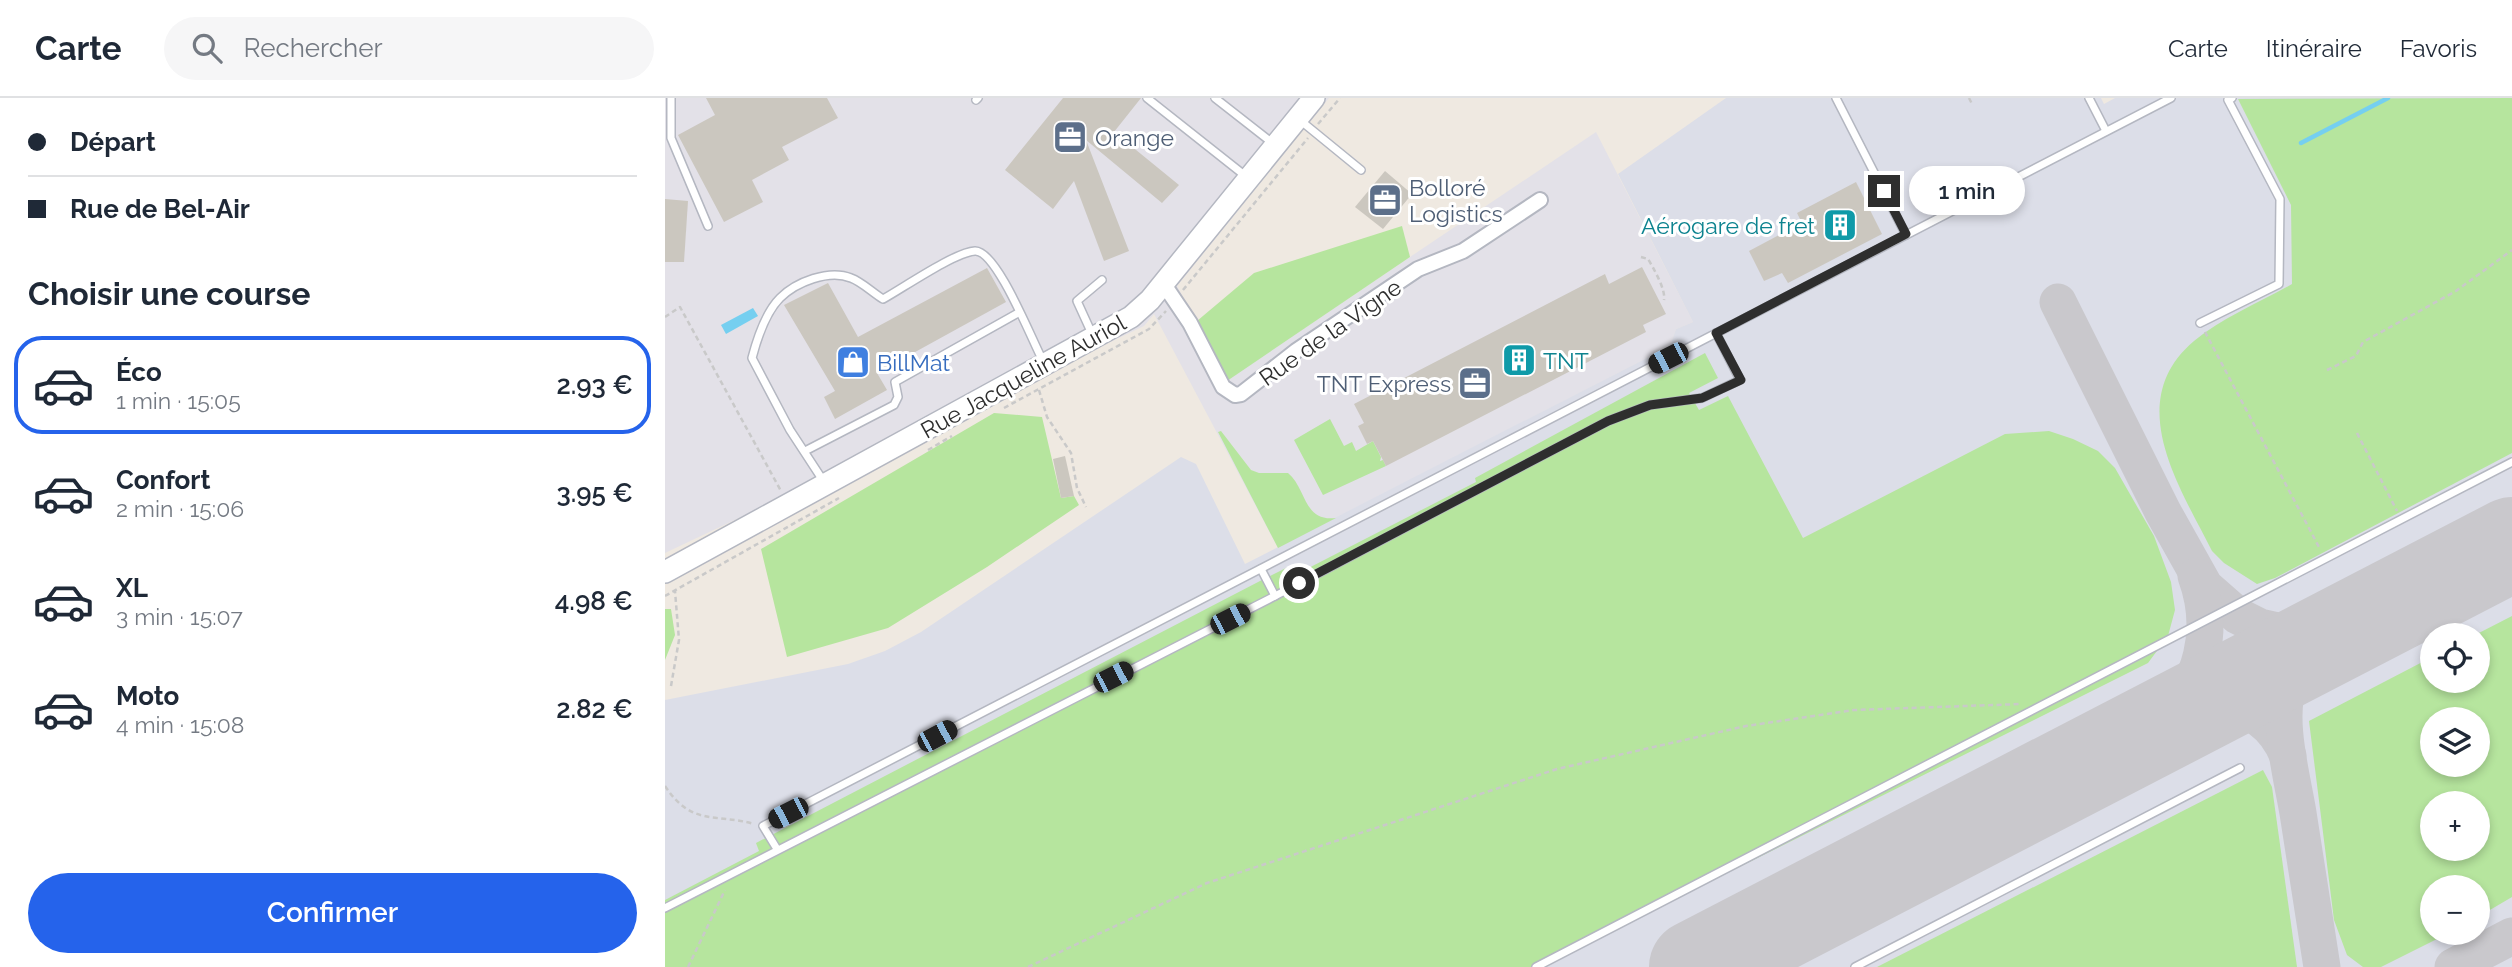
<!DOCTYPE html>
<html lang="fr">
<meta charset="utf-8">
<style>
body{margin:0;font-family:Raleway,sans-serif;background:#f6f6f7;color:#1f2937;height:100vh;display:flex;flex-direction:column;font-size:26px;white-space:nowrap}
*{box-sizing:border-box;margin:0}
p{font-size:23px;color:#747a83}
.icon{flex:none;width:38px;height:38px;fill:none;stroke:currentColor;stroke-width:2;stroke-linecap:round;stroke-linejoin:round}
.map{position:relative;flex:1;overflow:hidden}
.side{display:flex;flex-direction:column;background:#fff;width:665px}
.side>*{flex:none}
.hud{display:grid;align-content:center;height:154px;padding:0 28px;background:#fff}
.tools{position:absolute;left:1755px;top:525px;display:grid;gap:14px}
.tools a{display:grid;place-items:center;width:70px;height:70px;border-radius:50%;background:#fff;box-shadow:0 4px 10px #0003;font-size:35px}
.end{position:absolute;width:32px;height:32px;margin:-16px;border:9px solid #2e2e2e;background:#fff;box-shadow:0 0 0 4px #fff}
.from{border-radius:50%}
.bubble{position:absolute;height:49px;border-radius:24px;background:#fff;box-shadow:0 4px 10px #0003;font-size:23px;font-weight:600;line-height:49px;text-align:center}
.car{position:absolute;width:21px;height:42px;margin:-21px -10px;border-radius:9px;box-shadow:0 0 5px 2px #0007;background:linear-gradient(#222 24%,#8ab4d8 0 40%,#222 0 76%,#8ab4d8 0 86%,#222 0)}
.hud b{display:flex;align-items:center;gap:24px;height:66px;font-size:26px}
.hud b+b{border-top:2px solid #e0e1e3}
.hud i{width:18px;height:18px;background:#1f2937}
ul{padding:0;list-style:none}
li{display:flex;align-items:center;gap:21px;height:98px;margin:0 14px 10px;padding:0 14px;border:4px solid transparent;border-radius:28px}
li div{flex:1}
li b{display:block;font-size:26px}
li em{font-style:normal;font-weight:600}
li.current{border-color:#2563eb}
li>.icon{width:63px;height:63px;stroke-width:1.5}
h2{padding:0 28px;font-size:32px;line-height:84px}
.button{display:flex;gap:14px;margin-top:auto;padding:14px 28px}
.button a{flex:1;height:80px;border-radius:42px;background:#2563eb;color:#fff;font-size:28px;font-weight:600;line-height:80px;text-align:center}
header{display:flex;align-items:center;gap:42px;box-sizing:border-box;height:98px;padding:0 35px;background:#fff;border-bottom:2px solid #e0e1e3}
header strong{font-size:33px}
nav{display:flex;gap:38px;margin-inline-start:auto;font-size:24px}
.search{width:490px;height:63px;background:#f6f6f7;display:flex;align-items:center;gap:18px;box-sizing:border-box;padding:0 24px;border-radius:38px;color:#747a83;font-size:26px}
main{display:flex;flex:1;min-height:0}
.map>svg:first-child{display:block}
</style>
<header>
<strong>Carte</strong>
<div class="search"><svg class="icon" aria-label="search" viewBox="0 0 24 24"><circle cx="10" cy="10" r="6"/><path d="M15 15l6 6"/></svg>Rechercher</div>
<nav><a>Carte</a><a>Itinéraire</a><a>Favoris</a></nav>
</header>
<main>
<section class="side">
<div class="hud">
<b><i class="from"></i>Départ</b>
<b><i></i>Rue de Bel-Air</b>
</div>
<h2>Choisir une course</h2>
<ul>
<li class="current"><svg class="icon" aria-label="car" viewBox="0 0 24 24"><path d="M5 17H2v-5l4-1 3-4h7l3 4 3 1v5h-3M9 17h6M6 11h13"/><circle cx="7" cy="17" r="2"/><circle cx="17" cy="17" r="2"/></svg><div><b>Éco</b><p>1 min · 15:05</p></div><em>2.93 €</em></li>
<li><svg class="icon" aria-label="car" viewBox="0 0 24 24"><path d="M5 17H2v-5l4-1 3-4h7l3 4 3 1v5h-3M9 17h6M6 11h13"/><circle cx="7" cy="17" r="2"/><circle cx="17" cy="17" r="2"/></svg><div><b>Confort</b><p>2 min · 15:06</p></div><em>3.95 €</em></li>
<li><svg class="icon" aria-label="car" viewBox="0 0 24 24"><path d="M5 17H2v-5l4-1 3-4h7l3 4 3 1v5h-3M9 17h6M6 11h13"/><circle cx="7" cy="17" r="2"/><circle cx="17" cy="17" r="2"/></svg><div><b>XL</b><p>3 min · 15:07</p></div><em>4.98 €</em></li>
<li><svg class="icon" aria-label="car" viewBox="0 0 24 24"><path d="M5 17H2v-5l4-1 3-4h7l3 4 3 1v5h-3M9 17h6M6 11h13"/><circle cx="7" cy="17" r="2"/><circle cx="17" cy="17" r="2"/></svg><div><b>Moto</b><p>4 min · 15:08</p></div><em>2.82 €</em></li>
</ul>
<div class="button"><a>Confirmer</a></div>
</section>
<div class="map">
<svg width="1847" height="869" viewBox="0 0 1847 869">
<rect width="100%" height="100%" fill="#efe9e1"/>
<polygon fill="#e3e1e8" points="0,0 664,0 512,188 562,282 931,34 1028,224 1011,231 1005,248 613,450 489,216 479,228 0,455"/>
<path fill="#dcdee8" fill-rule="evenodd" d="M 1061,0 L 1436,0 L 1439,6 L 1450,0 L 1847,0 L 1847,869 L 0,869 L 0,602 L 183,566 L 220,553 L 256,534 L 516,359 L 531,366 L 580,466 L 1005,248 L 1011,231 L 1028,224 L 953,76 ZM 1768,537 L 1813,537 L 1813,583 L 1768,583 ZM 1768,621 L 1813,621 L 1813,667 L 1768,667 ZM 1768,705 L 1813,705 L 1813,751 L 1768,751 ZM 1768,789 L 1813,789 L 1813,835 L 1768,835 Z"/>
<g fill="#b6e59e" fill-rule="evenodd">
<path d="M 1847,0 L 1847,355 L 1610,480 L 1592,486 L 1559,465 L 1547,453 C 1515,389 1457,304 1529,243 C 1558,219 1594,205 1627,186 L 1626,107 L 1573,1 Z"/>
<polygon points="737,128 745,159 562,283 532,223 589,175"/>
<polygon points="1040,255 1053,280 1024,295 1034,312 1063,298 1138,440 1340,336 1384,333 1408,341 1433,353 1450,370 1489,438 1506,484 1510,512 1503,538 1483,565 874,869 0,869 0,802 94,753 91,745 595,483 623,469 628,478 811,384 810,380"/>
<polygon points="329,315 377,319 396,400 409,398 414,407 322,469 223,530 122,559 96,451"/>
<polygon points="665,321 679,348 687,344 691,353 708,343 716,359 715,363 718,362 721,368 658,397 629,342"/>
<path d="M 556,333 L 586,372 L 594,375 L 623,375 C 642,391 638,424 671,420 L 613,450 L 553,334 Z"/>
<polygon points="0,511 6,511 10,537 0,562"/>
<path d="M 1847,518 L 1847,799 L 1813,819 L 1813,789 L 1768,789 L 1768,835 L 1784,835 L 1716,869 L 1698,869 L 1682,857 L 1669,822 L 1644,623 L 1767,559 L 1768,583 L 1813,583 L 1813,537 L 1810,537 ZM 1768,621 L 1813,621 L 1813,667 L 1768,667 ZM 1768,705 L 1813,705 L 1813,751 L 1768,751 Z"/>
<polygon points="1598,672 1607,689 1632,869 1212,869"/>
</g>
<polygon fill="#75cff0" points="88,210 93,218 61,236 56,227"/>
<g fill="none" stroke-linecap="round" stroke-linejoin="round">
<polyline stroke="#75cff0" stroke-width="4.5" points="1636,45 1723,0"/>
<g stroke="#c9c8cc" stroke-width="37">
<polyline points="1393,204 1498,414 1540,489 1573,518 1595,529 1613,533 1647,535 1700,524"/>
<path d="M 1494,632 C 1511,623 1531,610 1550,608 C 1585,606 1611,628 1623,658"/>
<path d="M 1405,676 C 1434,659 1468,645 1494,624 C 1539,588 1550,530 1531,478"/>
<path d="M 1657,869 C 1649,818 1641,766 1633,715 C 1627,678 1610,618 1625,583 C 1635,558 1658,547 1680,535"/>
<polyline points="1788,869 1847,838"/>
</g>
<polyline stroke="#c9c8cc" stroke-width="94" points="1031,869 1847,446"/>
</g>
<g fill="#cbc7bf">
<polygon points="41,0 162,0 173,20 117,49 124,62 87,82 98,104 59,124 13,37 50,17"/>
<polygon points="398,0 476,0 449,34 514,87 497,105 421,42 464,153 439,163 409,83 388,111 340,72"/>
<polygon points="720,73 747,96 718,131 690,109"/>
<polygon points="1191,84 1217,136 1123,185 1117,175 1099,183 1084,153 1137,125 1132,115"/>
<polygon points="0,101 23,103 19,164 0,164"/>
<polygon points="977,169 1001,216 978,227 981,234 721,368 708,343 702,346 693,328 699,325 689,306 940,176 944,186"/>
<polygon points="322,170 341,204 212,275 222,292 170,321 159,299 170,293 119,207 163,185 193,239"/>
<polygon points="400,358 409,398 396,400 388,361"/>
</g>
<g fill="none" stroke-linecap="round" stroke-linejoin="round">
<g stroke="#b4b7c1" stroke-width="10">
<g id="lane">
<polyline points="6,0 6,40 43,128"/>
<polyline points="482,0 583,80"/>
<polyline points="550,0 610,47"/>
<polyline points="1171,0 1241,137"/>
<polyline points="1424,0 1441,33"/>
<polyline points="311,2 313,0"/>
<polyline points="636,23 696,72"/>
<polyline points="1535,225 1614,186 1615,101 1563,2 1567,0"/>
<polyline points="428,238 412,203 437,182"/>
<polyline points="140,353 229,307 233,299 230,284 353,215"/>
<path d="M 159,384 L 125,332 L 87,260 C 92,241 101,214 115,200 C 131,184 164,171 186,180 C 197,184 208,195 218,201 C 238,190 290,154 310,153 C 332,152 368,245 379,265"/>
<polyline points="596,471 610,498"/>
<polyline points="112,751 98,728 1506,0"/>
<polyline points="0,810 610,498 943,323 985,307 1037,300 1075,282 1051,235"/>
<polyline points="871,869 1847,364"/>
<polyline points="1190,869 1575,670"/>
</g>
</g>
<g stroke="#b4b7c1" stroke-width="18">
<polyline id="street" points="498,185 525,225 558,289 570,297 576,296 631,253 753,171 798,153 875,102"/>
</g>
<g stroke="#b4b7c1" stroke-width="24">
<polyline id="secondary" points="0,474 466,219 485,202 649,0"/>
</g>
<g stroke="#c9c9c9" stroke-width="2.5" stroke-dasharray="5 3.5" stroke-linecap="butt">
<polyline points="1304,0 1307,6"/>
<polyline points="653,26 675,0"/>
<path d="M 976,159 L 983,161 C 989,171 1001,192 999,202"/>
<polyline points="518,192 643,40"/>
<polyline points="0,219 15,209 116,393"/>
<polyline points="1540,234 1655,451"/>
<polyline points="1662,272 1691,258 1698,244 1791,193 1847,152"/>
<polyline points="374,292 382,319 406,355 412,390 421,409"/>
<polyline points="339,310 484,231 501,213"/>
<polyline points="1692,335 1732,413"/>
<polyline points="263,352 287,338"/>
<polyline points="0,498 174,400"/>
<polyline points="6,588 14,542 10,493"/>
<path d="M 0,688 C 27,729 51,715 89,726"/>
<polyline points="23,869 60,792"/>
<polyline points="363,869 542,785 892,671 1081,628 1189,612 1356,606"/>
</g>
<use href="#lane" stroke="#fff" stroke-width="7"/>
<use href="#street" stroke="#fff" stroke-width="14"/>
<use href="#secondary" stroke="#fff" stroke-width="21"/>
</g>
<g fill="none" stroke-linecap="round" stroke-linejoin="round">
<polyline stroke="#2e2e2e" stroke-width="9" points="634,485 943,323 985,307 1037,300 1076,282 1051,235 1241,136 1219,93"/>
</g>
<defs>
<g id="office-square" transform="scale(1.75)"><rect x="-9" y="-9" width="18" height="18" rx="4" fill="#5c6f8a" stroke="#fff"/><path d="M-6-3h4V-5.5h4V-3h4V5H-6ZM-1-4.5V-3h2v-1.5ZM-6 0V1H6V0Z" fill="#fff"/></g>
<g id="building-square" transform="scale(1.75)"><rect x="-9" y="-9" width="18" height="18" rx="4" fill="#0f9aa8" stroke="#fff"/><path d="M-4-6H4V6H1V3H-1V6H-4ZM-2.5-4.3h1.7v1.8h-1.7ZM.8-4.3h1.7v1.8H.8ZM-2.5-1h1.7V.8h-1.7ZM.8-1h1.7V.8H.8Z" fill="#fff"/></g>
<g id="shop-square" transform="scale(1.75)"><rect x="-9" y="-9" width="18" height="18" rx="4" fill="#3f7fe0" stroke="#fff"/><path d="M-5-2.5h2.3a2.7 3.5 0 0 1 5.4 0H5L5.5 6h-11ZM-1.5-2.5h3a1.5 2.3 0 0 0-3 0Z" fill="#fff"/></g>
</defs>
<g fill-rule="evenodd">
<use href="#office-square" x="405" y="39"/>
<use href="#office-square" x="720" y="102"/>
<use href="#building-square" x="1175" y="127"/>
<use href="#building-square" x="854" y="262"/>
<use href="#shop-square" x="188" y="264"/>
<use href="#office-square" x="810" y="285"/>
</g>
<g text-anchor="middle" dominant-baseline="central" stroke-width="6" stroke-linejoin="round" paint-order="stroke">
<g font-size="23" fill="#4e5e75" stroke="#fff" text-anchor="start">
<text x="430" y="39">Orange</text>
<text x="744" y="89">Bolloré<tspan x="744" dy="26">Logistics</tspan></text>
<text x="786" y="285" text-anchor="end">TNT Express</text>
</g>
<g font-size="23" fill="#0d838f" stroke="#fff" text-anchor="end">
<text x="1150" y="127">Aérogare de fret</text>
<text x="878" y="262" text-anchor="start">TNT</text>
</g>
<g font-size="23" fill="#2e2e2e" stroke="#fff">
<text transform="translate(665 234) rotate(-35)">Rue de la Vigne</text>
<text transform="translate(358 278) rotate(-29)">Rue Jacqueline Auriol</text>
</g>
<g font-size="23" fill="#366cbe" stroke="#fff" text-anchor="start">
<text x="212" y="264">BillMat</text>
</g>
</g>
</svg>
<div class="tools">
<a><svg class="icon" aria-label="locate" viewBox="0 0 24 24"><circle cx="12" cy="12" r="6"/><path d="M12 2v4M12 18v4M2 12h4M18 12h4"/></svg></a>
<a><svg class="icon" aria-label="layers" viewBox="0 0 24 24"><path d="M12 4l9 5-9 5-9-5zM3 14l9 5 9-5"/></svg></a>
<a>+</a>
<a>−</a>
</div>
<i class="end from" style="left:634px;top:485px"></i>
<i class="end" style="left:1219px;top:93px"></i>
<div class="bubble" style="left:1244px;top:68px;width:116px">1 min</div>
<i class="car" style="left:1003px;top:260px;rotate:243deg"></i>
<i class="car" style="left:565px;top:521px;rotate:63deg"></i>
<i class="car" style="left:448px;top:579px;rotate:63deg"></i>
<i class="car" style="left:272px;top:638px;rotate:62deg"></i>
<i class="car" style="left:123px;top:715px;rotate:243deg"></i>
</div>
</main>
